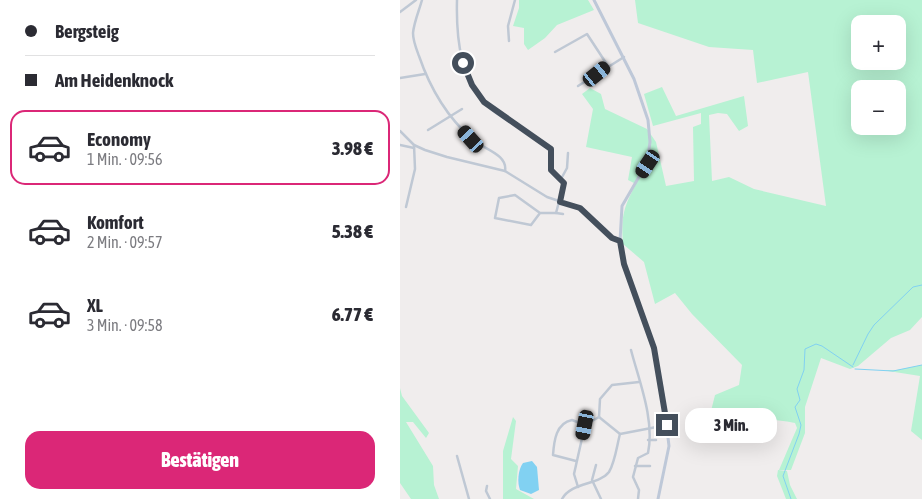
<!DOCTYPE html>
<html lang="de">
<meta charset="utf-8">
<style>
body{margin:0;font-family:"Asap Condensed",sans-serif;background:#f2f2f3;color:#2b2b33;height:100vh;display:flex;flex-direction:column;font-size:19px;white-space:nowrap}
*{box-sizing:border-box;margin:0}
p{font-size:16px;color:#7c7c81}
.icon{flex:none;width:28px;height:28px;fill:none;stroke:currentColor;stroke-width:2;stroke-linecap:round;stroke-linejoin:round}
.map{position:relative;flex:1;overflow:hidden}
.side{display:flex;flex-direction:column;background:#fff;width:400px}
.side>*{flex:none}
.guide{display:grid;align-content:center;height:110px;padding:0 25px;background:#fff}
.fabs{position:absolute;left:451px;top:15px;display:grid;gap:10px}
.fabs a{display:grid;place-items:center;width:55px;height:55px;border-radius:10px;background:#fff;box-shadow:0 5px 20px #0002;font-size:25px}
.end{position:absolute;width:22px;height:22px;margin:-11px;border:6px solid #444f5c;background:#fff;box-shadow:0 0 0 2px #fff}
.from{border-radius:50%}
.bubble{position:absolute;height:35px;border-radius:15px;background:#fff;box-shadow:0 5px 20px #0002;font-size:16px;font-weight:800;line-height:35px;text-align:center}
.car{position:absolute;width:15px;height:30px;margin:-15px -8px;border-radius:6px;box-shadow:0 0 4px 1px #0007;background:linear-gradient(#222 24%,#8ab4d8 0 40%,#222 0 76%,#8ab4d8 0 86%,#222 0)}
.guide b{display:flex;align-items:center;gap:18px;height:48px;font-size:19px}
.guide b+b{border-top:1px solid #e1e1e2}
.guide i{width:12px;height:12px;background:#2b2b33}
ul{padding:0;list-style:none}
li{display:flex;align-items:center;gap:15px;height:75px;margin:0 10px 8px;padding:0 15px;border:2px solid transparent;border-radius:15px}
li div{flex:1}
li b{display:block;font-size:19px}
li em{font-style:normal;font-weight:800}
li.current{border-color:#db2777}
li>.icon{width:45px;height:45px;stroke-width:1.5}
.action{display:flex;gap:10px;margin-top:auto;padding:10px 25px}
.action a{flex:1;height:58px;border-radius:15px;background:#db2777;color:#fff;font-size:20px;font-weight:800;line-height:58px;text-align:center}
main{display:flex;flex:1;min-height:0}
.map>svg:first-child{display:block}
</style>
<main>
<section class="side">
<div class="guide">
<b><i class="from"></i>Bergsteig</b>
<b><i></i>Am Heidenknock</b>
</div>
<ul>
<li class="current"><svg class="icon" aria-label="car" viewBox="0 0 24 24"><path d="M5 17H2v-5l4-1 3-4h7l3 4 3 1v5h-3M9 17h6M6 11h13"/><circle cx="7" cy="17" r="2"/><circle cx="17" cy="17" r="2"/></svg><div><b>Economy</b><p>1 Min. · 09:56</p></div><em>3.98 €</em></li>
<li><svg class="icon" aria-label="car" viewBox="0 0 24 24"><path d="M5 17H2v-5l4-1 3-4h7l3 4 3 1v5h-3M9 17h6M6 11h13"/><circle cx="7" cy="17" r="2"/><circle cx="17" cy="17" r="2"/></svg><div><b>Komfort</b><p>2 Min. · 09:57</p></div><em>5.38 €</em></li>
<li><svg class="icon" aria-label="car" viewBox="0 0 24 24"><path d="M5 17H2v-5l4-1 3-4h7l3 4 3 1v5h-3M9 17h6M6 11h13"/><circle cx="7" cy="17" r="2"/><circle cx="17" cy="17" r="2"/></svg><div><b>XL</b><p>3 Min. · 09:58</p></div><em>6.77 €</em></li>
</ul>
<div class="action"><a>Bestätigen</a></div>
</section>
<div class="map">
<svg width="522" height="499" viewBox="0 0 522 499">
<rect width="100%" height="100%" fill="#f0eded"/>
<g fill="#b7f2d3" fill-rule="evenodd">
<polygon points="119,0 188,0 194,10 157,25 145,38 128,50 124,44 124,28 113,26 119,8"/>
<path d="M 235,0 L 522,0 L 522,317 L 510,330 L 491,338 L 458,366 L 450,369 L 421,358 L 405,407 L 405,433 L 391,470 L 379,470 L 397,428 L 395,423 C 384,421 371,419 359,419 C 334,420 337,429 310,415 L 315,395 L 339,385 L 342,365 L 292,314 L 275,293 L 255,304 L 244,262 L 223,244 C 221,217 223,208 236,184 L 228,180 L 232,157 L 186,147 L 193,109 L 182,94 L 190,88 L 201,94 L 205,109 L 247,129 L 256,142 L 266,186 L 294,181 L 293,127 L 301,124 L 301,113 L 253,126 L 244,94 L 262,87 L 276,116 L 344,96 L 348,126 L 339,131 L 327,114 L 318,113 L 309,115 L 312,181 L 329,177 L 354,189 L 426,206 L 408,72 L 357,83 L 353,50 L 309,47 L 238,23 ZM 460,24 L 498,24 L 498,61 L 460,61 ZM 460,89 L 498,89 L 498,126 L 460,126 Z"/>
<polygon points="522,365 522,440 511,431 520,376 482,370 497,370"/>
<polygon points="0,388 2,396 29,433 26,438 13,422 6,422 33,466 34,485 39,499 11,499 0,483"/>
<polygon points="113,417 116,421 111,459 118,466 116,489 134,499 103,499 103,451"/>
<polygon points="378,470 387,471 390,485 397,499 386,499 377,476"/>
</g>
<path fill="#81d1f2" d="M 132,461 L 137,467 L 139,490 L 131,494 L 120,490 C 117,482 118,470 123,463 Z"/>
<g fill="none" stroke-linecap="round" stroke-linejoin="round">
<g stroke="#81d1f2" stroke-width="1">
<polyline points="453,365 468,334 474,325 513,287 522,285"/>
<polyline points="455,369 493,371 522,365"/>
<polyline points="391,499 383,476 399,434 401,425 395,407 400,400 397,389 404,370 405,349 416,344 422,346 453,367"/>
</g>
<g stroke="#bfc8d4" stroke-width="2.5">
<path d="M 22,0 C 19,11 14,22 13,33 C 13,41 16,48 19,56 C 30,88 46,116 72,139 C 83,149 108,154 105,171"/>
<path d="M 57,0 C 56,38 60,84 92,110 C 109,123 130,133 148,145 L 152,151 L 151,170 L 164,183 L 156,213 L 140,213 L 115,195 L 99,198 L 95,218 L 131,225 L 140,213"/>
<polyline points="0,12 16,0"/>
<polyline points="109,41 108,26 115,0"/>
<polyline points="155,52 187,34 208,66"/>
<polyline points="0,78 25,74"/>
<polyline points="178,86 224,57"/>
<polyline points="28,130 62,109"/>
<polyline points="0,131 14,145 25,150 47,157 105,171 147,197 177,207 212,238 220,241"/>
<polyline points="0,145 14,148"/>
<polyline points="161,179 167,168 168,153"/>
<polyline points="6,207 15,169 14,145"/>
<polyline points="156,213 163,214"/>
<path d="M 231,350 C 239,381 255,420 248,453 L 238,458 L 233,477 L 239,490 L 238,499"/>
<polyline points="199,417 200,399 212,385 239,382"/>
<polyline points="199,417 220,434"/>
<polyline points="185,425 199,417"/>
<polyline points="248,440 256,440"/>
<polyline points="57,456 69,499"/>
<path d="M 176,461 L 153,455 C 154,441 156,423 172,420 L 185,425"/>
<polyline points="196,465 192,480 201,499"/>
<polyline points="235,466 250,466"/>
<polyline points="87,486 86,491 90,499"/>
<polyline points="178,487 174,474 185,425"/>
<path d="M 162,499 C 171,482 199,485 209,472 C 215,462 217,445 220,434 L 267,425"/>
</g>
<polyline stroke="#bec8d8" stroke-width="3" points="194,0 234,79 248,120 250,142 247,163 222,206 220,241 224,264 254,348 262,388 269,446 258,499"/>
</g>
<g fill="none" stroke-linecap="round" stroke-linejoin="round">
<polyline stroke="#444f5c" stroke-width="6" points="63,63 72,85 84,102 151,149 151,170 164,183 160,202 180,208 212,238 220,241 224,264 254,348 267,425"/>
</g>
</svg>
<div class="fabs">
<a>+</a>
<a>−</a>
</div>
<i class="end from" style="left:63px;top:63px"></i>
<i class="end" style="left:267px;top:425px"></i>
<div class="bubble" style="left:285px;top:408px;width:92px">3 Min.</div>
<i class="car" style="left:197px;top:74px;rotate:51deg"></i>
<i class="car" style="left:71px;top:139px;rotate:318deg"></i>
<i class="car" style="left:248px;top:164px;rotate:214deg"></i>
<i class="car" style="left:185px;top:425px;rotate:191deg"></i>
</div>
</main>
